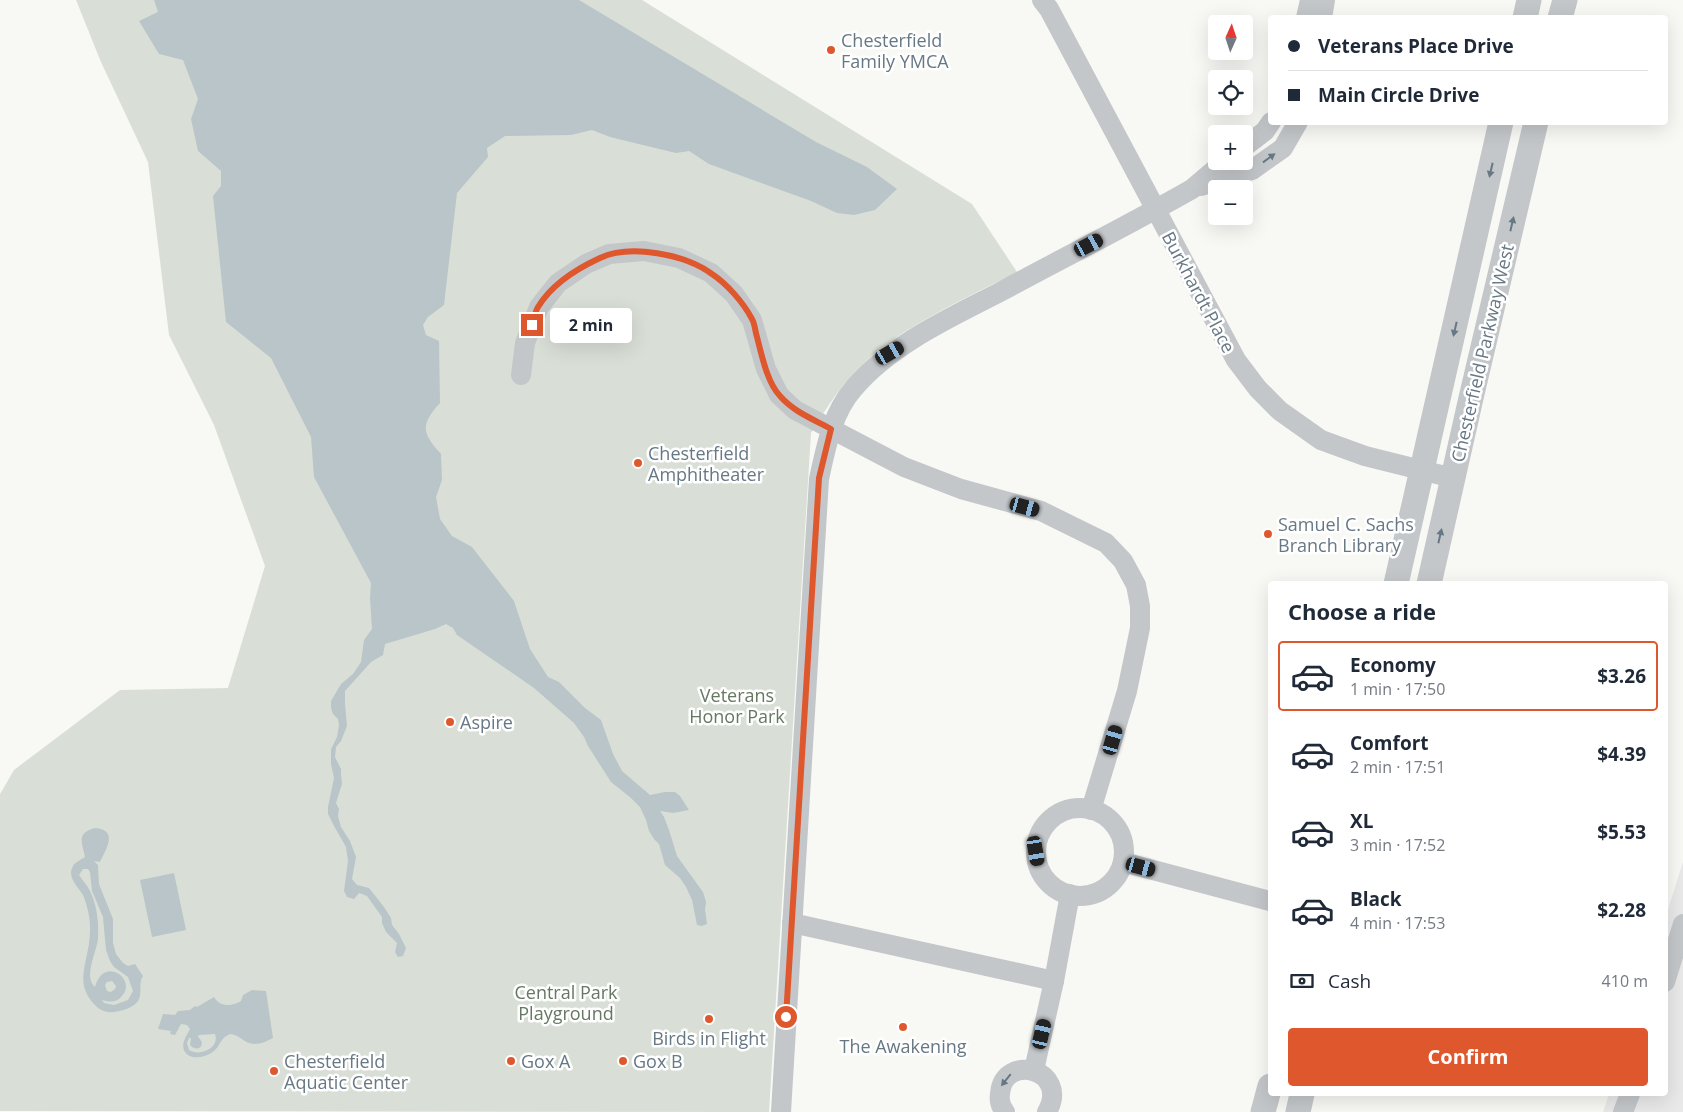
<!DOCTYPE html>
<meta charset="utf-8">
<style>
body{margin:0;font-family:"Open Sans",sans-serif;background:#f6f6f7;color:#1f2937;height:100vh;display:flex;flex-direction:column;font-size:19px;white-space:nowrap}
*{box-sizing:border-box;margin:0}
p{font-size:16px;color:#747a83}
.icon{flex:none;width:28px;height:28px;fill:none;stroke:currentColor;stroke-width:2;stroke-linecap:round;stroke-linejoin:round}
.map{position:relative;flex:1;overflow:hidden}
.drawer{position:absolute;left:1268px;top:581px;width:400px;height:515px;display:flex;flex-direction:column;background:#fff;border-radius:5px;box-shadow:0 5px 20px #0002}
.drawer>*{flex:none}
.top-card{position:absolute;left:1268px;top:15px;width:400px;height:110px;border-radius:5px;box-shadow:0 5px 20px #0002;display:grid;align-content:center;height:110px;padding:0 20px;background:#fff}
.needle{width:32px;rotate:3deg}
.fabs{position:absolute;left:1208px;top:15px;display:grid;gap:10px}
.fabs a{display:grid;place-items:center;width:45px;height:45px;border-radius:5px;background:#fff;box-shadow:0 5px 20px #0002;font-size:25px}
.end{position:absolute;width:22px;height:22px;margin:-11px;border:6px solid #df572d;background:#fff;box-shadow:0 0 0 2px #fff}
.from{border-radius:50%}
.bubble{position:absolute;height:35px;border-radius:5px;background:#fff;box-shadow:0 5px 20px #0002;font-size:16px;font-weight:700;line-height:35px;text-align:center}
.car{position:absolute;width:15px;height:30px;margin:-15px -8px;border-radius:6px;box-shadow:0 0 4px 1px #0007;background:linear-gradient(#222 24%,#8ab4d8 0 40%,#222 0 76%,#8ab4d8 0 86%,#222 0)}
.top-card b{display:flex;align-items:center;gap:18px;height:48px;font-size:19px}
.top-card b+b{border-top:1px solid #e0e1e3}
.top-card i{width:12px;height:12px;background:#1f2937}
ul{padding:0;list-style:none}
li{display:flex;align-items:center;gap:15px;height:70px;margin:0 10px 8px;padding:0 10px;border:2px solid transparent;border-radius:5px}
li div{flex:1}
li b{display:block;font-size:19px}
li em{font-style:normal;font-weight:700}
li.selected{border-color:#df572d}
li>.icon{width:45px;height:45px;stroke-width:1.5}
h2{padding:0 20px;font-size:22px;line-height:60px}
.pay{display:flex;align-items:center;gap:12px;height:55px;padding:0 20px;font-size:19px}
.pay p{margin-inline-start:auto}
.button{display:flex;gap:10px;margin-top:auto;padding:10px 20px}
.button a{flex:1;height:58px;border-radius:5px;background:#df572d;color:#fff;font-size:20px;font-weight:700;line-height:58px;text-align:center}
.map>svg:first-child{display:block}
</style>
<div class="map">
<svg width="1683" height="1112" viewBox="0 0 1683 1112">
<rect width="100%" height="100%" fill="#f8f8f5"/>
<polygon fill="#e8e9e8" points="1683,862 1683,1112 1603,1112 1609,1094 1665,1094 1665,919"/>
<path fill="#d9dfd6" d="M 76,0 L 642,0 L 972,204 L 1017,272 C 967,298 897,328 858,369 C 839,388 825,410 811,433 L 769,1112 L 0,1111 L 0,794 L 14,770 L 120,690 L 228,688 L 265,566 L 214,425 L 169,335 L 148,162 L 101,62 Z"/>
<g fill="#bac5c9" fill-rule="evenodd">
<path d="M 154,0 L 579,0 L 816,142 L 867,167 L 897,189 L 875,210 L 854,215 L 837,213 L 811,201 L 709,164 L 689,151 L 676,153 L 610,137 L 592,130 L 571,135 L 505,136 L 487,148 L 488,157 L 457,193 L 444,305 L 428,317 L 423,325 L 426,335 L 439,341 L 440,403 C 420,425 422,433 441,454 L 442,480 L 436,497 L 440,519 L 452,536 L 472,547 L 514,601 L 530,649 L 548,677 L 559,682 L 585,708 L 601,720 L 613,754 L 622,771 L 650,795 L 665,792 L 675,792 L 680,796 L 689,810 L 673,813 L 660,811 L 664,817 L 669,830 L 677,856 L 703,892 L 706,902 L 705,910 L 707,924 L 702,926 L 697,925 L 692,900 L 686,887 L 680,878 L 665,865 L 659,844 L 654,839 L 649,831 L 646,820 L 640,807 L 631,798 L 611,782 L 588,746 L 584,737 L 574,723 L 534,688 L 457,635 L 453,628 L 446,624 L 435,629 L 385,644 L 383,655 L 371,662 L 345,691 L 345,703 L 347,726 L 341,741 L 336,747 L 335,757 L 341,769 L 341,774 L 342,784 L 336,803 L 339,809 L 338,816 L 341,827 L 350,841 L 356,857 L 352,879 L 357,885 L 369,888 L 384,907 L 391,918 L 392,925 L 399,934 L 406,948 L 403,956 L 398,957 L 395,952 L 397,943 L 386,932 L 382,923 L 382,917 L 367,896 L 359,893 L 354,899 L 347,897 L 344,891 L 348,861 L 346,847 L 334,826 L 328,814 L 328,807 L 334,778 L 331,764 L 331,749 L 337,737 L 339,725 L 338,719 L 333,714 L 331,708 L 331,701 L 341,684 L 353,674 L 361,662 L 364,640 L 372,629 L 370,598 L 371,583 L 314,477 L 311,437 L 271,358 L 226,322 L 213,196 L 221,186 L 221,171 L 198,151 L 191,119 L 198,99 L 183,60 L 159,54 L 139,21 L 158,12 Z"/>
<path d="M 95,828 C 119,830 106,849 100,862 L 94,861 L 98,865 L 99,884 L 113,919 L 113,943 L 116,954 L 123,963 L 128,966 L 135,964 L 143,976 C 138,983 143,993 138,1001 C 133,1008 122,1011 114,1012 C 106,1013 99,1010 94,1004 C 79,988 83,973 87,954 C 90,942 91,927 89,916 C 88,910 86,903 84,897 C 80,888 66,878 73,866 C 75,862 81,860 85,857 C 83,844 75,833 95,828 ZM 83,869 L 88,869 L 90,872 L 92,891 L 103,917 L 106,950 L 110,961 L 114,967 L 128,977 L 133,991 L 128,1000 L 114,1005 L 104,1003 L 102,1000 C 108,1002 116,1003 121,997 C 139,981 104,954 95,987 C 83,976 97,952 98,938 C 99,923 97,905 90,891 C 87,885 83,881 79,875 ZM 112,981 L 116,986 L 115,989 L 111,992 L 107,991 L 105,985 L 107,982 Z"/>
<polygon points="174,873 186,930 152,937 140,880"/>
<path d="M 252,990 L 266,991 L 273,1038 C 264,1043 254,1047 245,1041 C 240,1038 237,1035 230,1034 C 220,1038 221,1045 214,1051 C 208,1056 195,1060 188,1055 C 178,1047 186,1037 190,1029 L 187,1025 L 181,1024 L 175,1035 L 170,1034 L 171,1031 L 158,1029 L 163,1014 L 175,1015 L 178,1011 L 190,1010 L 195,1006 L 197,1007 L 214,997 C 220,1007 231,1007 241,1001 L 243,995 ZM 215,1034 C 220,1048 200,1057 189,1050 L 187,1043 L 189,1038 L 191,1038 L 190,1045 C 198,1054 207,1044 198,1037 L 199,1035 Z"/>
</g>
<g fill="none" stroke-linecap="round" stroke-linejoin="round">
<g stroke="#c3c7ca" stroke-width="20">
<polyline points="1042,0 1049,9 1236,360 1258,389 1280,411 1321,440 1365,456 1453,478"/>
<polyline points="1306,18 1310,0"/>
<polyline points="1322,18 1325,0"/>
<polyline points="1244,147 1265,131 1271,122"/>
<polyline points="1201,186 1252,170 1283,148 1298,122"/>
<polyline points="521,375 525,343 539,307 558,283 586,264 609,254 644,251 679,258 711,273 734,294 752,320 766,369 779,395 795,410 904,467 961,489 1041,511 1106,543 1123,561 1136,585 1140,606 1140,628 1127,691 1091,810"/>
<circle cx="1080" cy="852" r="44"/>
<polyline points="1123,862 1270,901"/>
<polyline points="792,923 1054,981"/>
<polyline points="1665,982 1683,924"/>
<polyline points="1034,1070 1054,981 1070,894"/>
<path d="M 781,1112 L 819,479 C 826,447 832,413 854,388 C 891,344 952,317 1002,291 C 1065,257 1129,225 1192,189 L 1225,161"/>
<path d="M 1005,1112 C 1001,1107 999,1100 1000,1094 C 1003,1052 1071,1069 1047,1112"/>
<polyline points="1623,1112 1630,1094"/>
</g>
<g stroke="#c3c7ca" stroke-width="25">
<polyline points="1525,18 1529,0"/>
<polyline points="1560,18 1565,0"/>
<polyline points="1396,584 1501,122"/>
<polyline points="1429,584 1471,398 1536,122"/>
<polyline points="1263,1112 1270,1086"/>
<polyline points="1298,1112 1302,1094"/>
</g>
</g>
<defs><path id="oneway-solid" d="M-6-.8H1V-3.2L6.5 0L1 3.2V.8H-6Z" transform="scale(1.25)"/></defs>
<g fill="#677885">
<use href="#oneway-solid" transform="translate(1269 158) rotate(-36)"/>
<use href="#oneway-solid" transform="translate(1491 170) rotate(103)"/>
<use href="#oneway-solid" transform="translate(1512 224) rotate(-77)"/>
<use href="#oneway-solid" transform="translate(1455 329) rotate(103)"/>
<use href="#oneway-solid" transform="translate(1440 536) rotate(-77)"/>
<use href="#oneway-solid" transform="translate(1006 1080) rotate(129)"/>
</g>
<g fill="none" stroke-linecap="round" stroke-linejoin="round">
<path stroke="#df572d" stroke-width="6" d="M 532,325 C 534,319 535,312 538,307 C 552,284 576,269 600,258 C 630,244 685,254 712,274 C 727,284 743,302 752,319 C 755,324 755,331 757,337 C 762,356 767,382 780,396 C 794,412 813,419 831,429 L 819,478 L 786,1017"/>
</g>
<g fill="#df572d" stroke="#fff" stroke-width="2">
<circle cx="831" cy="50" r="5"/>
<circle cx="638" cy="463" r="5"/>
<circle cx="1268" cy="534" r="5"/>
<circle cx="450" cy="722" r="5"/>
<circle cx="709" cy="1019" r="5"/>
<circle cx="903" cy="1027" r="5"/>
<circle cx="511" cy="1061" r="5"/>
<circle cx="623" cy="1061" r="5"/>
<circle cx="274" cy="1071" r="5"/>
</g>
<g text-anchor="middle" dominant-baseline="central" stroke-width="5" stroke-linejoin="round" paint-order="stroke">
<g font-size="18" fill="#677885" stroke="#fff" text-anchor="start">
<text x="841" y="40">Chesterfield<tspan x="841" dy="21">Family YMCA</tspan></text>
<text x="648" y="453">Chesterfield<tspan x="648" dy="21">Amphitheater</tspan></text>
<text x="1278" y="524">Samuel C. Sachs<tspan x="1278" dy="21">Branch Library</tspan></text>
<text x="460" y="722">Aspire</text>
<text x="709" y="1038" text-anchor="middle">Birds in Flight</text>
<text x="903" y="1046" text-anchor="middle">The Awakening</text>
<text x="284" y="1061">Chesterfield<tspan x="284" dy="21">Aquatic Center</tspan></text>
<text x="521" y="1061">Gox A</text>
<text x="633" y="1061">Gox B</text>
</g>
<g font-size="18" fill="#677885" stroke="#fff">
<text transform="translate(1199 292) rotate(62)">Burkhardt Place</text>
<text transform="translate(1482 353) rotate(-77)">Chesterfield Parkway West</text>
</g>
<g font-size="18" fill="#667862" stroke="#fff">
<text x="737" y="695">Veterans<tspan x="737" dy="21">Honor Park</tspan></text>
<text x="566" y="992">Central Park<tspan x="566" dy="21">Playground</tspan></text>
</g>
</g>
</svg>
<div class="fabs">
<a><svg class="needle" viewBox="-14 -14 28 28"><path d="M0-13l5 13h-10z" fill="#e53935"/><path d="M0 13l5-13h-10z" fill="#747a83"/></svg></a>
<a><svg class="icon" aria-label="locate" viewBox="0 0 24 24"><circle cx="12" cy="12" r="6"/><path d="M12 2v4M12 18v4M2 12h4M18 12h4"/></svg></a>
<a>+</a>
<a>−</a>
</div>
<i class="end from" style="left:786px;top:1017px"></i>
<i class="end" style="left:532px;top:325px"></i>
<div class="bubble" style="left:550px;top:308px;width:82px">2 min</div>
<i class="car" style="left:1089px;top:245px;rotate:62deg"></i>
<i class="car" style="left:890px;top:353px;rotate:60deg"></i>
<i class="car" style="left:1025px;top:507px;rotate:105deg"></i>
<i class="car" style="left:1113px;top:740px;rotate:16deg"></i>
<i class="car" style="left:1036px;top:851px;rotate:170deg"></i>
<i class="car" style="left:1141px;top:867px;rotate:105deg"></i>
<i class="car" style="left:1042px;top:1034px;rotate:13deg"></i>
<div class="top-card">
<b><i class="from"></i>Veterans Place Drive</b>
<b><i></i>Main Circle Drive</b>
</div>
<section class="drawer">
<h2>Choose a ride</h2>
<ul>
<li class="selected"><svg class="icon" aria-label="car" viewBox="0 0 24 24"><path d="M5 17H2v-5l4-1 3-4h7l3 4 3 1v5h-3M9 17h6M6 11h13"/><circle cx="7" cy="17" r="2"/><circle cx="17" cy="17" r="2"/></svg><div><b>Economy</b><p>1 min · 17:50</p></div><em>$3.26</em></li>
<li><svg class="icon" aria-label="car" viewBox="0 0 24 24"><path d="M5 17H2v-5l4-1 3-4h7l3 4 3 1v5h-3M9 17h6M6 11h13"/><circle cx="7" cy="17" r="2"/><circle cx="17" cy="17" r="2"/></svg><div><b>Comfort</b><p>2 min · 17:51</p></div><em>$4.39</em></li>
<li><svg class="icon" aria-label="car" viewBox="0 0 24 24"><path d="M5 17H2v-5l4-1 3-4h7l3 4 3 1v5h-3M9 17h6M6 11h13"/><circle cx="7" cy="17" r="2"/><circle cx="17" cy="17" r="2"/></svg><div><b>XL</b><p>3 min · 17:52</p></div><em>$5.53</em></li>
<li><svg class="icon" aria-label="car" viewBox="0 0 24 24"><path d="M5 17H2v-5l4-1 3-4h7l3 4 3 1v5h-3M9 17h6M6 11h13"/><circle cx="7" cy="17" r="2"/><circle cx="17" cy="17" r="2"/></svg><div><b>Black</b><p>4 min · 17:53</p></div><em>$2.28</em></li>
</ul>
<div class="pay"><svg class="icon" aria-label="cash" viewBox="0 0 24 24"><path d="M3 7h18v10H3z"/><circle cx="12" cy="12" r="2"/></svg>Cash<p>410 m</p></div>
<div class="button"><a>Confirm</a></div>
</section>
</div>
